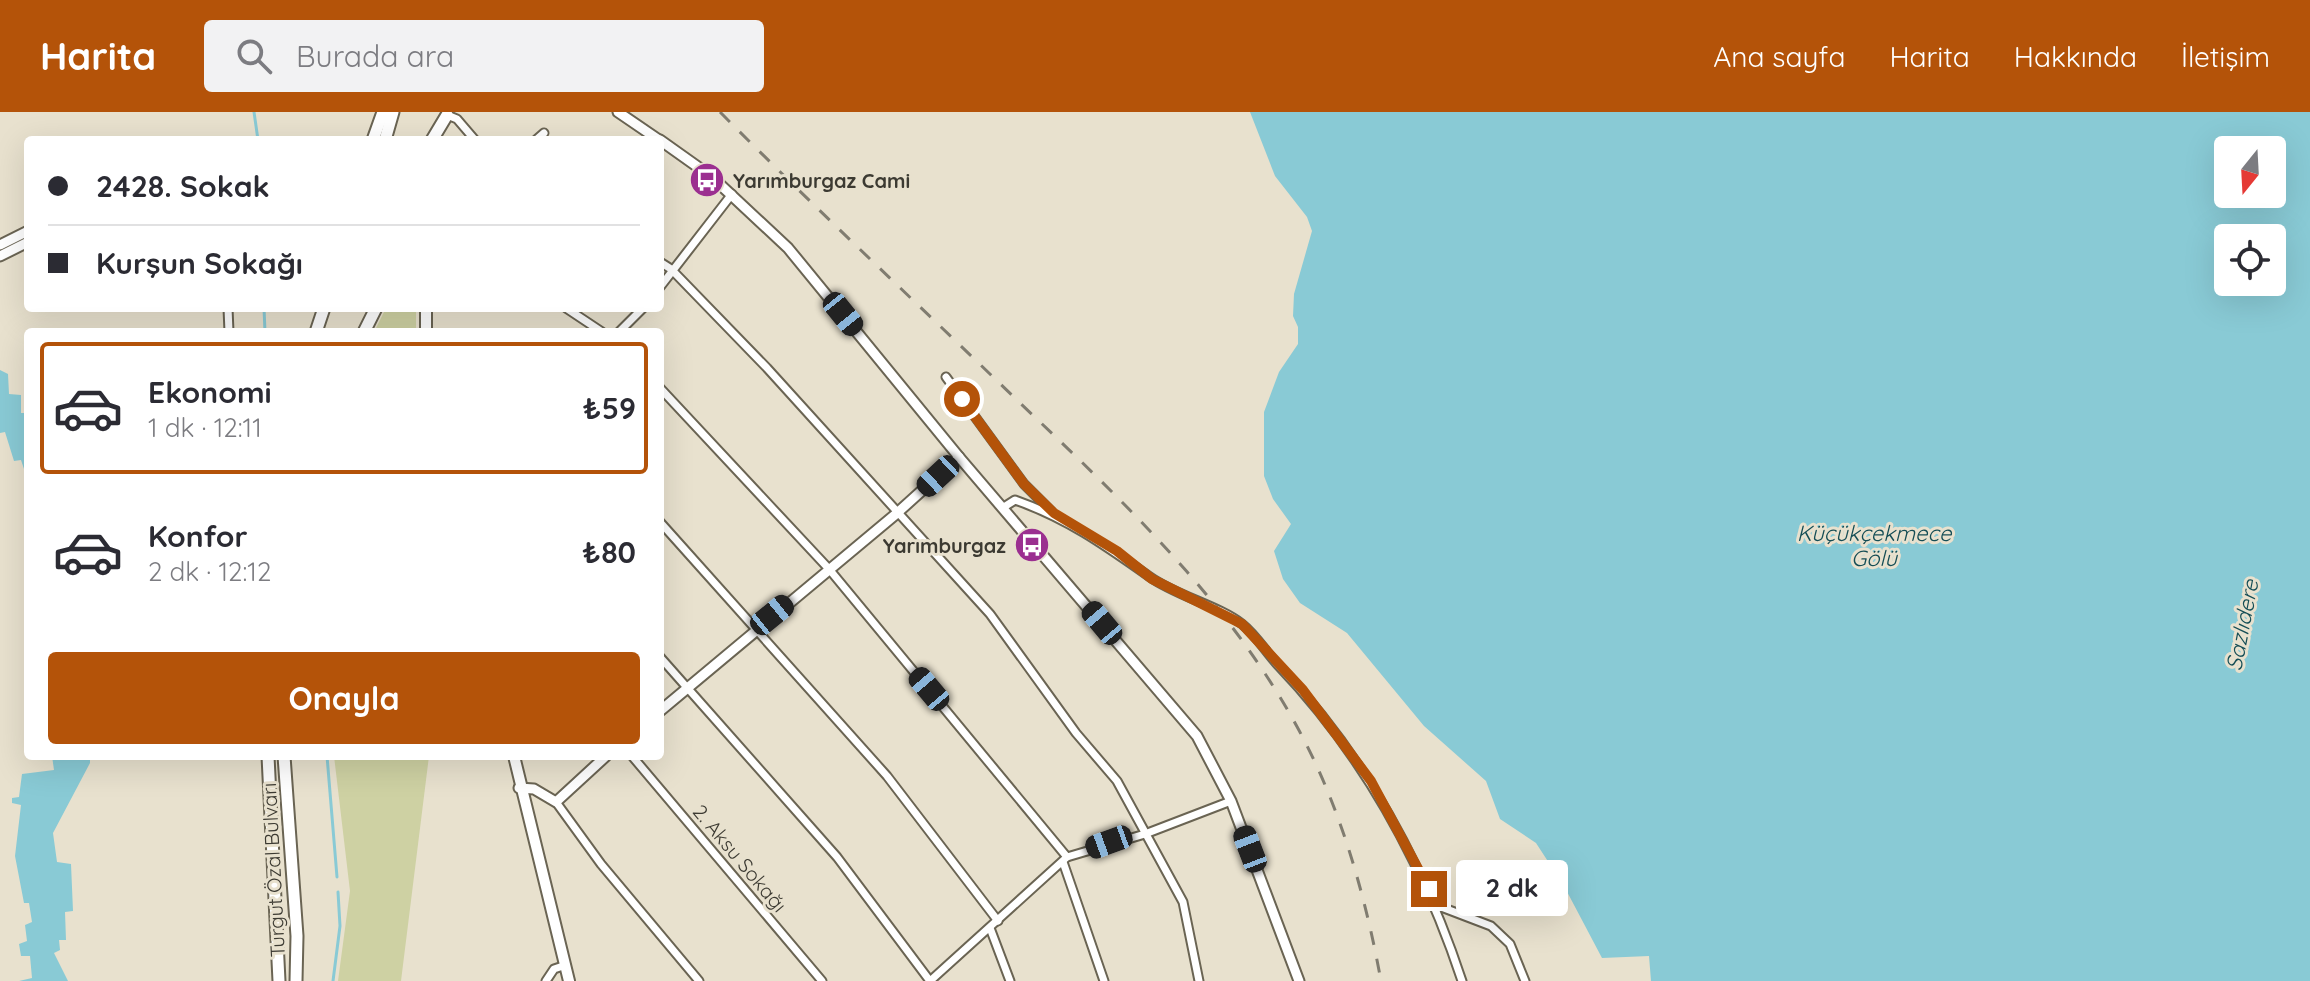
<!DOCTYPE html>
<html lang="tr">
<meta charset="utf-8">
<style>
body{margin:0;font-family:Quicksand,sans-serif;background:#f2f2f3;color:#2b2b33;height:100vh;display:flex;flex-direction:column;font-size:30px;white-space:nowrap}
*{box-sizing:border-box;margin:0}
p{font-size:26px;color:#7c7c81}
.icon{flex:none;width:44px;height:44px;fill:none;stroke:currentColor;stroke-width:2;stroke-linecap:round;stroke-linejoin:round}
.map{position:relative;flex:1;overflow:hidden}
.side{position:absolute;left:24px;top:216px;width:640px;height:432px;display:flex;flex-direction:column;background:#fff;border-radius:8px;box-shadow:0 8px 32px #0002}
.side>*{flex:none}
.guide{position:absolute;left:24px;top:24px;width:640px;height:176px;border-radius:8px;box-shadow:0 8px 32px #0002;display:grid;align-content:center;height:176px;padding:0 24px;background:#fff}
.needle{width:52px;rotate:198deg}
.controls{position:absolute;left:2214px;top:24px;display:grid;gap:16px}
.controls a{display:grid;place-items:center;width:72px;height:72px;border-radius:8px;background:#fff;box-shadow:0 8px 32px #0002;font-size:40px}
.end{position:absolute;width:36px;height:36px;margin:-18px;border:10px solid #b45309;background:#fff;box-shadow:0 0 0 4px #fff}
.from{border-radius:50%}
.bubble{position:absolute;height:56px;border-radius:8px;background:#fff;box-shadow:0 8px 32px #0002;font-size:26px;font-weight:700;line-height:56px;text-align:center}
.car{position:absolute;width:24px;height:48px;margin:-24px -12px;border-radius:10px;box-shadow:0 0 6px 2px #0007;background:linear-gradient(#222 24%,#8ab4d8 0 40%,#222 0 76%,#8ab4d8 0 86%,#222 0)}
.guide b{display:flex;align-items:center;gap:28px;height:76px;font-size:30px}
.guide b+b{border-top:2px solid #e1e1e2}
.guide i{width:20px;height:20px;background:#2b2b33}
ul{padding:14px 0 0;list-style:none}
li{display:flex;align-items:center;gap:24px;height:132px;margin:0 16px 12px;padding:0 8px;border:4px solid transparent;border-radius:8px}
li div{flex:1}
li b{display:block;font-size:30px}
li em{font-style:normal;font-weight:700}
li.current{border-color:#b45309}
li>.icon{width:72px;height:72px;stroke-width:1.5}
.primary-button{display:flex;gap:16px;margin-top:auto;padding:16px 24px}
.primary-button a{flex:1;height:92px;border-radius:8px;background:#b45309;color:#fff;font-size:32px;font-weight:700;line-height:92px;text-align:center}
header{display:flex;align-items:center;gap:48px;box-sizing:border-box;height:112px;padding:0 40px;background:#b45309;color:#fff}
header strong{font-size:38px}
nav{display:flex;gap:44px;margin-inline-start:auto;font-size:28px}
.search{width:560px;height:72px;background:#f2f2f3;display:flex;align-items:center;gap:20px;box-sizing:border-box;padding:0 28px;border-radius:8px;color:#7c7c81;font-size:30px}
.map>svg:first-child{display:block}
</style>
<header>
<strong>Harita</strong>
<div class="search"><svg class="icon" aria-label="search" viewBox="0 0 24 24"><circle cx="10" cy="10" r="6"/><path d="M15 15l6 6"/></svg>Burada ara</div>
<nav><a>Ana sayfa</a><a>Harita</a><a>Hakkında</a><a>İletişim</a></nav>
</header>
<div class="map">
<svg width="2310" height="869" viewBox="0 0 2310 869">
<rect width="100%" height="100%" fill="#e8e1ce"/>
<g fill="#ced1a3">
<polygon points="386,196 416,196 416,220 374,220"/>
<polygon points="334,644 429,644 401,869 338,869 350,779"/>
</g>
<g fill="#89cad5" fill-rule="evenodd">
<path d="M 1250,0 L 2310,0 L 2310,869 L 1651,869 L 1649,844 L 1602,846 L 1564,774 L 1536,731 L 1500,707 L 1486,669 L 1424,614 L 1347,521 L 1300,491 L 1283,467 L 1274,439 L 1291,412 L 1273,387 L 1264,364 L 1264,300 L 1279,260 L 1298,232 L 1298,215 L 1293,204 L 1294,182 L 1312,119 L 1307,105 L 1275,64 ZM 2272,38 L 2272,82 L 2228,82 L 2228,38 ZM 2228,126 L 2272,126 L 2272,170 L 2228,170 Z"/>
<polygon points="0,258 8,262 9,282 21,283 21,301 28,301 28,369 21,348 14,349 5,320 0,321"/>
<polygon points="52,644 90,644 90,651 53,721 57,750 71,752 73,799 65,800 66,828 59,828 60,838 54,841 68,869 19,869 32,866 30,844 21,844 19,832 27,829 25,813 32,810 29,791 24,791 15,744 21,693 12,691 12,686 19,685 22,662 54,658"/>
</g>
<g fill="none" stroke-linecap="round" stroke-linejoin="round">
<g stroke="#89cad5" stroke-width="3">
<polyline points="254,0 258,28"/>
<polyline points="264,196 265,220"/>
<polyline points="327,644 337,765"/>
<polyline points="333,869 340,814 338,780"/>
</g>
<g stroke="#6a6453" stroke-width="11">
<g id="minor">
<polyline points="447,3 457,7 475,28"/>
<polyline points="536,28 544,21"/>
<polyline points="660,150 671,157 767,256 990,502 1076,621 1117,669 1183,790 1199,869"/>
<polyline points="660,175 732,82"/>
<polyline points="228,196 229,220"/>
<polyline points="566,196 602,220"/>
<polyline points="619,220 643,196"/>
<polyline points="946,265 1024,372 1052,400"/>
<polyline points="660,276 829,457 1067,745"/>
<path d="M 1004,395 L 1015,388 C 1067,406 1106,434 1150,465 C 1177,484 1219,494 1242,512 C 1256,523 1266,540 1278,553 C 1364,643 1423,751 1462,869"/>
<polyline points="660,410 887,664 998,809"/>
<polyline points="660,545 837,745 930,869"/>
<polyline points="632,644 822,869"/>
<polyline points="556,690 601,752 699,869"/>
<polyline points="1063,750 1104,869"/>
<polyline points="1436,793 1491,814 1510,832 1525,869"/>
<polyline points="990,816 1010,869"/>
<polyline points="546,869 554,857 566,853"/>
<polyline points="930,869 1067,745 1145,722 1231,689"/>
</g>
</g>
<g stroke="#6a6453" stroke-width="13">
<g id="tertiary">
<polyline points="618,0 659,28"/>
<polyline points="660,28 712,65 788,136 959,345 1197,624 1231,689 1299,869"/>
<polyline points="0,133 28,119"/>
<polyline points="0,144 28,130"/>
<polyline points="660,599 896,402 959,345"/>
<polyline points="519,676 534,677 556,690 606,644"/>
</g>
</g>
<g stroke="#6a6453" stroke-width="14">
<g id="secondary">
<polyline points="426,220 426,196"/>
<polyline points="514,644 569,869"/>
</g>
</g>
<g stroke="#6a6453" stroke-width="15">
<g id="primary">
<polyline points="373,28 383,0"/>
<polyline points="385,28 393,0"/>
<polyline points="432,28 447,3"/>
<polyline points="316,220 324,196"/>
<polyline points="364,220 376,196"/>
<polyline points="268,644 279,869"/>
<polyline points="284,644 297,824 296,869"/>
</g>
</g>
<use href="#minor" stroke="#fff" stroke-width="7"/>
<use href="#tertiary" stroke="#fff" stroke-width="9"/>
<use href="#secondary" stroke="#fff" stroke-width="10"/>
<use href="#primary" stroke="#fff" stroke-width="11"/>
<path stroke="#807c70" stroke-width="3" stroke-dasharray="14 14" stroke-linecap="butt" d="M 720,0 C 818,99 920,194 1020,291 C 1123,389 1225,485 1295,611 C 1339,690 1365,781 1381,869"/>
</g>
<g fill="none" stroke-linecap="round" stroke-linejoin="round">
<polyline stroke="#b45309" stroke-width="10" points="962,287 1024,372 1054,401 1117,439 1152,467 1242,512 1303,578 1371,669 1429,777"/>
</g>
<defs>
<g id="bus-disc" transform="scale(1.8)"><circle r="9.5" fill="#9b2f90" stroke="#e8e1ce"/><path d="M-5-6H5V4H4V6H2V4H-2V6H-4V4H-5ZM-3.5-4V0h7V-4ZM-3.5 1.2v1.5H-2V1.2ZM2 1.2v1.5H3.5V1.2Z" fill="#fff"/></g>
</defs>
<g fill-rule="evenodd">
<use href="#bus-disc" x="707" y="68"/>
<use href="#bus-disc" x="1032" y="433"/>
</g>
<g text-anchor="middle" dominant-baseline="central" stroke-width="6" stroke-linejoin="round" paint-order="stroke">
<g font-size="20" font-weight="bold" fill="#3c3a32" stroke="#e8e1ce" text-anchor="start">
<text x="733" y="68">Yarımburgaz Cami</text>
<text x="1006" y="433" text-anchor="end">Yarımburgaz</text>
</g>
<g font-size="20" fill="#3c3a32" stroke="#e8e1ce">
<text transform="translate(740 746) rotate(50)">2. Aksu Sokağı</text>
<text transform="translate(273 758) rotate(-93)">Turgut Özal Bulvarı</text>
</g>
<g font-size="22" font-style="italic" fill="#144d55" stroke="#e8e1ce">
<text x="1874" y="421">Küçükçekmece<tspan x="1874" dy="25">Gölü</tspan></text>
<text transform="translate(2242 513) rotate(-79)">Sazlıdere</text>
</g>
</g>
</svg>
<div class="controls">
<a><svg class="needle" viewBox="-14 -14 28 28"><path d="M0-13l5 13h-10z" fill="#e53935"/><path d="M0 13l5-13h-10z" fill="#7c7c81"/></svg></a>
<a><svg class="icon" aria-label="locate" viewBox="0 0 24 24"><circle cx="12" cy="12" r="6"/><path d="M12 2v4M12 18v4M2 12h4M18 12h4"/></svg></a>
</div>
<i class="end from" style="left:962px;top:287px"></i>
<i class="end" style="left:1429px;top:777px"></i>
<div class="bubble" style="left:1456px;top:748px;width:112px">2 dk</div>
<i class="car" style="left:843px;top:202px;rotate:141deg"></i>
<i class="car" style="left:938px;top:364px;rotate:227deg"></i>
<i class="car" style="left:772px;top:503px;rotate:51deg"></i>
<i class="car" style="left:1102px;top:511px;rotate:320deg"></i>
<i class="car" style="left:929px;top:577px;rotate:320deg"></i>
<i class="car" style="left:1109px;top:730px;rotate:250deg"></i>
<i class="car" style="left:1250px;top:737px;rotate:339deg"></i>
<div class="guide">
<b><i class="from"></i>2428. Sokak</b>
<b><i></i>Kurşun Sokağı</b>
</div>
<section class="side">
<ul>
<li class="current"><svg class="icon" aria-label="car" viewBox="0 0 24 24"><path d="M5 17H2v-5l4-1 3-4h7l3 4 3 1v5h-3M9 17h6M6 11h13"/><circle cx="7" cy="17" r="2"/><circle cx="17" cy="17" r="2"/></svg><div><b>Ekonomi</b><p>1 dk · 12:11</p></div><em>₺59</em></li>
<li><svg class="icon" aria-label="car" viewBox="0 0 24 24"><path d="M5 17H2v-5l4-1 3-4h7l3 4 3 1v5h-3M9 17h6M6 11h13"/><circle cx="7" cy="17" r="2"/><circle cx="17" cy="17" r="2"/></svg><div><b>Konfor</b><p>2 dk · 12:12</p></div><em>₺80</em></li>
</ul>
<div class="primary-button"><a>Onayla</a></div>
</section>
</div>
